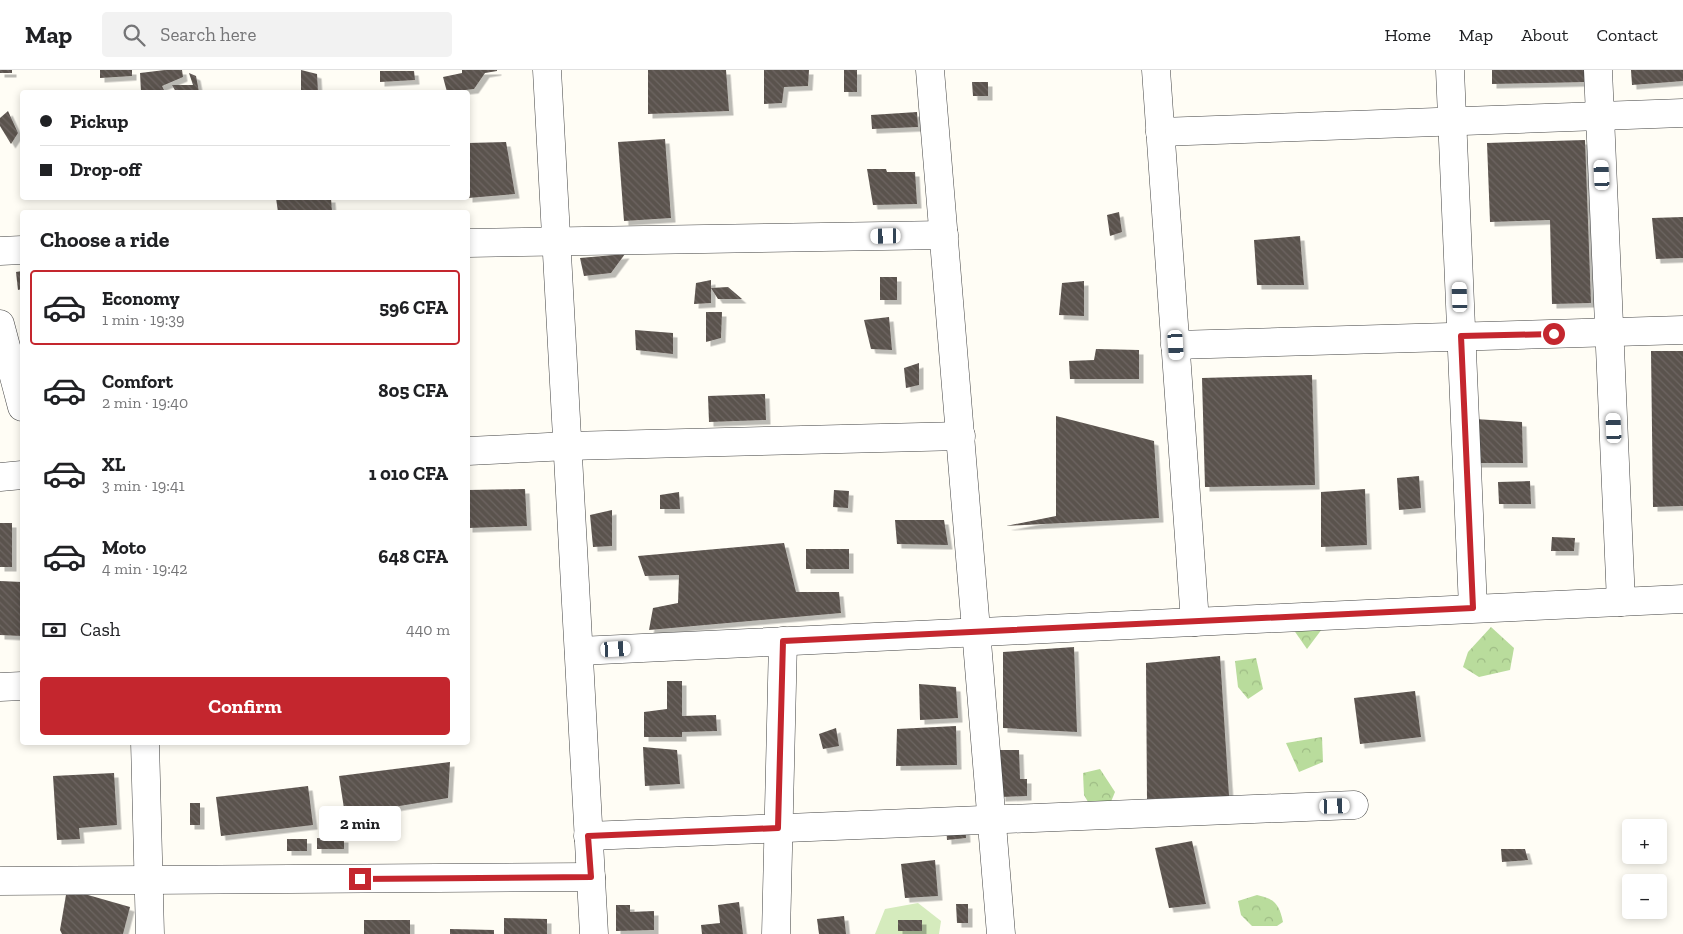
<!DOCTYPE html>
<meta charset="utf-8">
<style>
body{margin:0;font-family:"Zilla Slab",serif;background:#f2f2f2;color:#202124;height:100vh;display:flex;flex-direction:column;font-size:19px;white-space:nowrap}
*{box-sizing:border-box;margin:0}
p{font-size:16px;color:#757577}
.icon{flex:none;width:28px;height:28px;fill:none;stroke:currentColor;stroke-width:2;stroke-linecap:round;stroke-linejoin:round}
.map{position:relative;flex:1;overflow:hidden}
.sheet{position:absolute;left:20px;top:140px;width:450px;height:535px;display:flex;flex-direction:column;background:#fff;border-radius:5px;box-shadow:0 2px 8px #0003}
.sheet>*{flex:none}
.top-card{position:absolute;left:20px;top:20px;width:450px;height:110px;border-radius:5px;box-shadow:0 2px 8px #0003;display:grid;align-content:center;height:110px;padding:0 20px;background:#fff}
.tools{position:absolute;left:1622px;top:749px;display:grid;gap:10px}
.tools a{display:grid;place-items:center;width:45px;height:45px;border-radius:5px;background:#fff;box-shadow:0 2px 8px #0003;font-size:25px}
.end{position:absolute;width:22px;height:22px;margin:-11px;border:6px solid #c4262e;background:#fff;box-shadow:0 0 0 2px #fff}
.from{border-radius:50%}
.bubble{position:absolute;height:35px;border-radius:5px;background:#fff;box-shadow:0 2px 8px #0003;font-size:16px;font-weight:700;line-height:35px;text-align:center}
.car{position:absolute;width:15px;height:30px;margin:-15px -8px;border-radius:6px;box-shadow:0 0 4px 1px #0007;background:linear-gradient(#fff 24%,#345 0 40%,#fff 0 76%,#345 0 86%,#fff 0)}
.top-card b{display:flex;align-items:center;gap:18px;height:48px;font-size:19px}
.top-card b+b{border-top:1px solid #e0e0e0}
.top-card i{width:12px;height:12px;background:#202124}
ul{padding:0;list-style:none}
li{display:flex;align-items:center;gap:15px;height:75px;margin:0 10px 8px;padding:0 10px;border:2px solid transparent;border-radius:5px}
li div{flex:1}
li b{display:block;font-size:19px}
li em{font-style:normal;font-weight:700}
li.selected{border-color:#c4262e}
li>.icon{width:45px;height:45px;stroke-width:1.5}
h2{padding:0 20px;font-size:22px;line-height:60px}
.pay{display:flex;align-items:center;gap:12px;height:55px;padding:0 20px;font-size:19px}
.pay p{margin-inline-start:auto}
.cta{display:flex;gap:10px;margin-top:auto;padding:10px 20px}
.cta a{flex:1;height:58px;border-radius:5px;background:#c4262e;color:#fff;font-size:20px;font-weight:700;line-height:58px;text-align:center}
header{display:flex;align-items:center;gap:30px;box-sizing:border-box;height:70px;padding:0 25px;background:#fff;border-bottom:1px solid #e0e0e0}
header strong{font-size:24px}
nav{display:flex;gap:28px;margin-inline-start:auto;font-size:18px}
.search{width:350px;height:45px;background:#f2f2f2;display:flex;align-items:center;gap:12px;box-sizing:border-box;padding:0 18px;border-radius:5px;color:#757577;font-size:19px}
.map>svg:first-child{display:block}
</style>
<header>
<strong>Map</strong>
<div class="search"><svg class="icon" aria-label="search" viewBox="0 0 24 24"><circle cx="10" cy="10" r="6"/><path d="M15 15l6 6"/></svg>Search here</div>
<nav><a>Home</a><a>Map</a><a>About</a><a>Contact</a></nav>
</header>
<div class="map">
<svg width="1683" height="864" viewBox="0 0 1683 864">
<defs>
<pattern id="forest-crowns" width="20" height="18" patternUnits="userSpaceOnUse" patternTransform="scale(1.25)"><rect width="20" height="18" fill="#b9dc9c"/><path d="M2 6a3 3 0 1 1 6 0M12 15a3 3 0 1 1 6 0" fill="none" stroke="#9ebc85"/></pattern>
<pattern id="building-back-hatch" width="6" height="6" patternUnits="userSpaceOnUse" patternTransform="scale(1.25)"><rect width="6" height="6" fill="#5a524d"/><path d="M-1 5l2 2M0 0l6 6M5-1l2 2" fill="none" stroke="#6d6662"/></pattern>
<filter id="shadow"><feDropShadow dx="4.5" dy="4.5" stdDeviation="0" flood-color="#0004"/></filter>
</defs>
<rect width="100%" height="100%" fill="#fffdf5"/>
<g fill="url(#forest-crowns)">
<polygon points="1291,556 1322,559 1307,579"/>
<polygon points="1491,557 1514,578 1510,600 1479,607 1463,597 1468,582"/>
<polygon points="1256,588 1263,619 1248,629 1238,617 1235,591"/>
<polygon points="1322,667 1323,692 1299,702 1286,673"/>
<polygon points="1100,699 1115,722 1108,739 1092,739 1084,725 1083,703"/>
<path d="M 1257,825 C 1275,829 1279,834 1283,852 L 1277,856 L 1252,856 L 1241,845 L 1238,831 Z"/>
</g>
<polygon fill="#d5ebbd" points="918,833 941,851 939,864 875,864 885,839"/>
<g fill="url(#building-back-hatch)" filter="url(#shadow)">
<rect x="0" y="0" width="12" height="3"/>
<polygon points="100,0 132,0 132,6 100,8"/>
<polygon points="165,0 182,0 183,7 162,16 165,22 141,22 140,3"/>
<polygon points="301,0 317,4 318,22 301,22"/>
<polygon points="462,0 497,0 497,1 485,3 474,19 447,22 443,7 462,3"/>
<polygon points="648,0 726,0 729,41 648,44"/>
<polygon points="764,0 809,0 808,16 784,17 782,33 764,34"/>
<rect x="844" y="0" width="13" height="22"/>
<polygon points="1492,0 1584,0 1586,12 1492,14"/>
<polygon points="1631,0 1683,0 1683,11 1632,15"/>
<polygon points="380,1 414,1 415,10 380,12"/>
<polygon points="189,3 196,6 199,22 176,22 172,15 193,15"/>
<polygon points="972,12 988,12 988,26 973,26"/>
<polygon points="8,41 18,63 11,74 0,56 0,48"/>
<polygon points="917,42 918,57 872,59 871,45"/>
<polygon points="665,69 671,148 624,151 618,72"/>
<polygon points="1585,70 1591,233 1552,234 1550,150 1490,152 1487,73"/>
<polygon points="506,72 515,124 468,128 468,73"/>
<polygon points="867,99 886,99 887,102 915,102 917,134 873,135"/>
<polygon points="276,128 331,128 332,142 278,142"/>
<polygon points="1119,142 1122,162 1110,166 1107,145"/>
<polygon points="1683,147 1683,188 1656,189 1652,148"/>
<polygon points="1300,166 1304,215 1257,215 1254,170"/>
<polygon points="625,184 611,203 584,206 580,188"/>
<polygon points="22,201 22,219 18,220 16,202"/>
<rect x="880" y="207" width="17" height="23"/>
<polygon points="711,210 711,218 728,217 742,229 718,229 711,218 711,233 694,234 696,213"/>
<polygon points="1084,211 1084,246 1059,245 1062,213"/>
<polygon points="706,242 722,242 721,268 706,272"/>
<polygon points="889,247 892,280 871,279 864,250"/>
<polygon points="635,260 673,263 673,284 636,280"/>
<polygon points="1096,279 1139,280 1139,309 1070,309 1069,291 1094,290"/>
<polygon points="1651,281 1683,281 1683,436 1653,437"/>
<polygon points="919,293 919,315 906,318 904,298"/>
<polygon points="1312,305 1315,415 1205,417 1202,308"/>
<polygon points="765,324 766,350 709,352 708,326"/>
<polygon points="1056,346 1154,371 1159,448 1006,456 1056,446"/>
<polygon points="1475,349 1522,352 1523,393 1477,393"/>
<polygon points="1419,406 1421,438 1399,440 1397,408"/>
<polygon points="1530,411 1531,434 1499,434 1498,412"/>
<polygon points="525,419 527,456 468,458 468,420"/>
<polygon points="1365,419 1367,475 1321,477 1321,422"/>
<polygon points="834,420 849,421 848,438 833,437"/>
<polygon points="679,422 680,439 660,439 660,425"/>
<polygon points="612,440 612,476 593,477 590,445"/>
<polygon points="895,450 944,450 948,475 897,474"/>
<rect x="0" y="453" width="12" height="44"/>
<polygon points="1552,467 1575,468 1574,481 1551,481"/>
<polygon points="784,473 796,522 839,522 841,543 649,560 653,538 678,533 679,505 645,506 638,486"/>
<rect x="806" y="479" width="43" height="20"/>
<polygon points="0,511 22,512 22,566 0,565"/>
<polygon points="1074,577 1077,662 1003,658 1003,582"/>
<polygon points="1220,586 1229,726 1147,729 1146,593"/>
<polygon points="667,611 682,611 682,646 716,645 717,661 682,662 682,667 644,667 644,642 667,639"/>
<polygon points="919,614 956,617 958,648 920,650"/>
<polygon points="1415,621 1421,667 1360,674 1354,628"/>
<polygon points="956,656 957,695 896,696 897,659"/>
<polygon points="836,658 839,676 823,679 819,664"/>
<polygon points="643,677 677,680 680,714 645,716"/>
<polygon points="1000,680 1019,680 1020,709 1027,709 1027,726 1001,727"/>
<polygon points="450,692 448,728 345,745 339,706"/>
<polygon points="114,703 117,755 79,758 80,769 57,770 53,706"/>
<polygon points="308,716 313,755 221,766 216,727"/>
<rect x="190" y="733" width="10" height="22"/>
<polygon points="965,754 966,768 947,770 946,755"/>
<rect x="317" y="768" width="27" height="11"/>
<rect x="287" y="769" width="20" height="12"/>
<polygon points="1192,771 1206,834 1169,838 1155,778"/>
<polygon points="1501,779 1525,779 1528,790 1502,792"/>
<polygon points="935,790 938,826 905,828 901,794"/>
<polygon points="67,819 130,837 123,864 62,864 60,860"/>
<polygon points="739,832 743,864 702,864 701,855 720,853 718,835"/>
<polygon points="956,834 968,834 968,853 957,853"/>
<polygon points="616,835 630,835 630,842 654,841 654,860 616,861"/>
<polygon points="844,846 846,864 819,864 817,849"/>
<polygon points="504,848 547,849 547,864 504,864"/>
<rect x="364" y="850" width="46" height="14"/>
<rect x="898" y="850" width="24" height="11"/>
<polygon points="450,859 494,860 494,864 450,864"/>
</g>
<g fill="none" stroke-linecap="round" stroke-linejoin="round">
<g stroke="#444" stroke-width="29">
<g id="minor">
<polyline points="547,0 594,864"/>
<polyline points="930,0 1001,864"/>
<polyline points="1156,0 1195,552"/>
<polyline points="1450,0 1473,538"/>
<polyline points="1598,0 1621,532"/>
<polyline points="1160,62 1683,43"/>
<polyline points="468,173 944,165"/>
<polyline points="0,181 22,180"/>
<polyline points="0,254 22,337"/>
<polyline points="1175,275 1683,260"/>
<polyline points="468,381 568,376 961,366"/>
<polyline points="0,407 22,405"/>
<polyline points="579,581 1683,529"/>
<polyline points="0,617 22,616"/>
<polyline points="145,672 150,864"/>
<polyline points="588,766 1354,735"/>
<polyline points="0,811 591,807"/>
<polyline points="776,864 783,571"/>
</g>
</g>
<use href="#minor" stroke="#fff" stroke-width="28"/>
</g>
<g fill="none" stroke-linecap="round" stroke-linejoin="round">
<polyline stroke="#c4262e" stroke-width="6" points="360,809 591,807 588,766 778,758 783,571 1473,538 1461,266 1554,264"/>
</g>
</svg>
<div class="tools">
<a>+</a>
<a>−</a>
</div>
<i class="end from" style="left:1554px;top:264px"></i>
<i class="end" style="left:360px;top:809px"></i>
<div class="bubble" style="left:319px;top:736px;width:82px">2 min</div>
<i class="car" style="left:1602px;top:105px;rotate:357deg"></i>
<i class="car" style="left:886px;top:166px;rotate:269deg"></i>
<i class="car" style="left:1460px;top:227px;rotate:358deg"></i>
<i class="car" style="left:1176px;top:275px;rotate:176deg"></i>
<i class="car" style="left:1614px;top:358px;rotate:357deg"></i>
<i class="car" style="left:616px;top:579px;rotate:87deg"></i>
<i class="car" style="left:1335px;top:736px;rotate:88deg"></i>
<div class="top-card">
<b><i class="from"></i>Pickup</b>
<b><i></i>Drop-off</b>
</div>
<section class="sheet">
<h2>Choose a ride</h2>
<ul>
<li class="selected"><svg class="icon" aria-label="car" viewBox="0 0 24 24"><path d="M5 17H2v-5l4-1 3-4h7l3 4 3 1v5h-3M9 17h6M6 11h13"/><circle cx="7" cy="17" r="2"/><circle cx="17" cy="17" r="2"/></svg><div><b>Economy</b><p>1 min · 19:39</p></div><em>596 CFA</em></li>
<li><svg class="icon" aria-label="car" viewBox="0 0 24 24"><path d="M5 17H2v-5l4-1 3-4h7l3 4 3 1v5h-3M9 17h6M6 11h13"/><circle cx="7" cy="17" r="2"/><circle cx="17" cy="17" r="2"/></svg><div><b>Comfort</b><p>2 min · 19:40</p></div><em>805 CFA</em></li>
<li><svg class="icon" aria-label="car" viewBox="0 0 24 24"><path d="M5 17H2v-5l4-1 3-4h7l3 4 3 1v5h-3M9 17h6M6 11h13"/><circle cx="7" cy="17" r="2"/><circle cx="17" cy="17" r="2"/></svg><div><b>XL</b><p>3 min · 19:41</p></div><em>1 010 CFA</em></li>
<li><svg class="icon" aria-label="car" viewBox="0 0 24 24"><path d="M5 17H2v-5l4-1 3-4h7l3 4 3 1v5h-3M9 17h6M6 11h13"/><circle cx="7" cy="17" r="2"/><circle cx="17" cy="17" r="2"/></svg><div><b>Moto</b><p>4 min · 19:42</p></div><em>648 CFA</em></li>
</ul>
<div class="pay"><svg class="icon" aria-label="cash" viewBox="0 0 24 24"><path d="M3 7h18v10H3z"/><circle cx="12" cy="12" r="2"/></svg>Cash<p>440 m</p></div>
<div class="cta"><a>Confirm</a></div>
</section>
</div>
